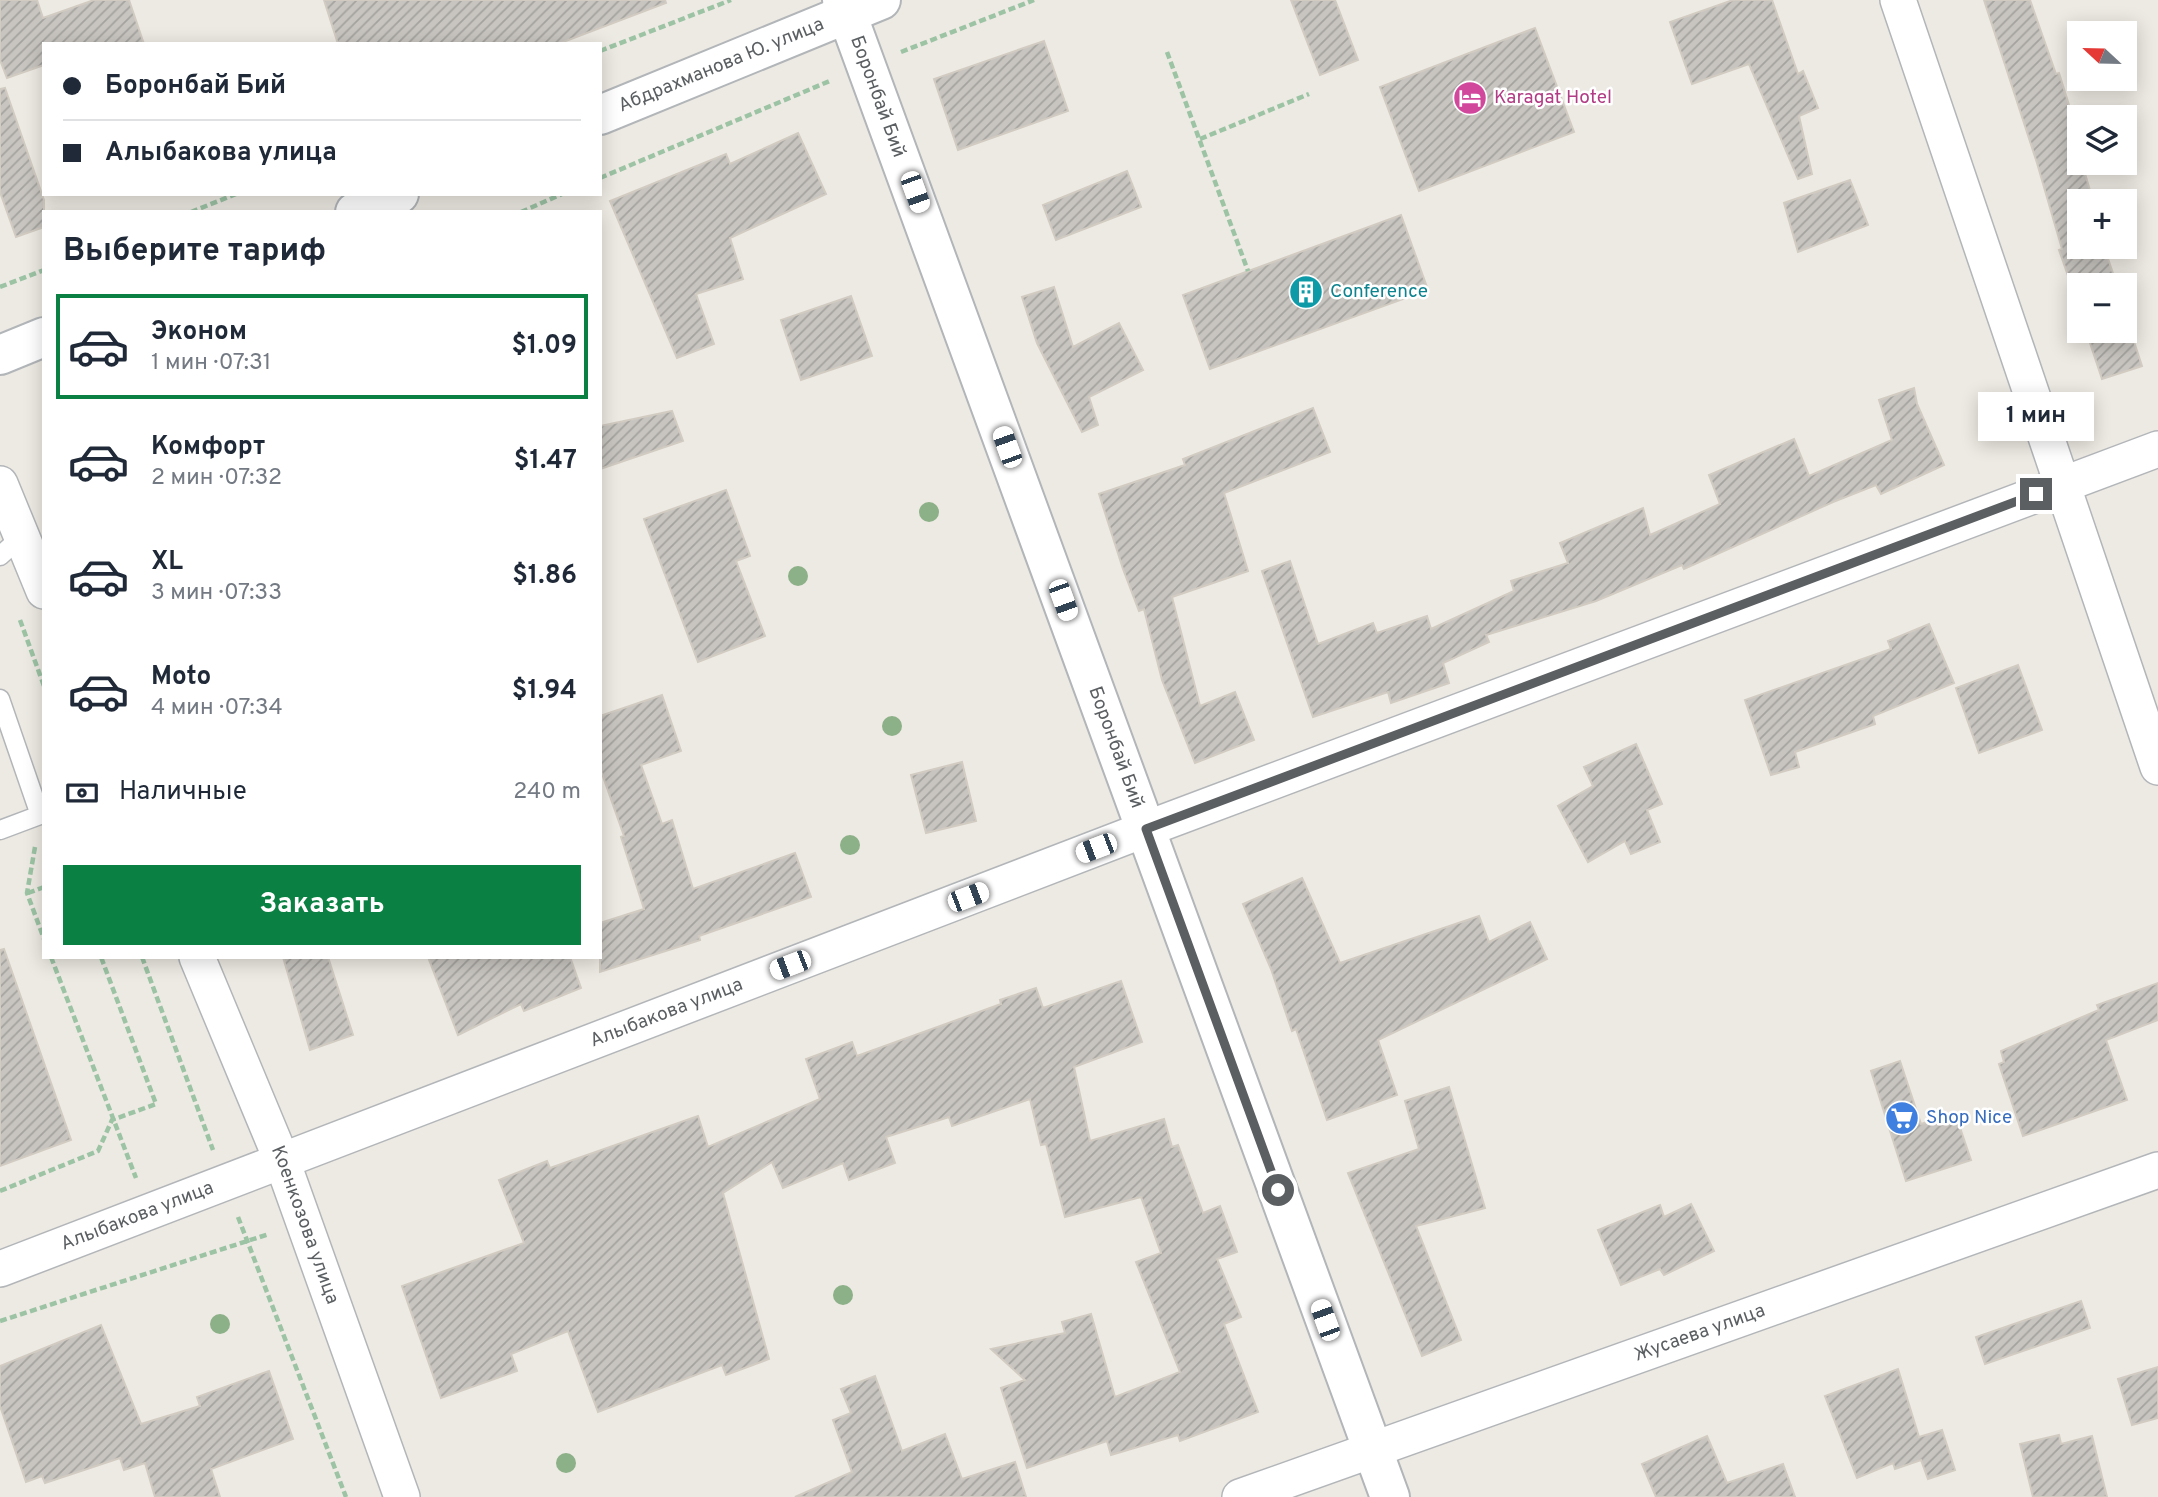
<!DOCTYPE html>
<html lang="ru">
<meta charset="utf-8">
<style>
body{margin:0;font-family:Overpass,sans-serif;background:#f2f2f3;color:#1f2937;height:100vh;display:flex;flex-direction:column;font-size:26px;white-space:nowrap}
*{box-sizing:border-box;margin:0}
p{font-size:23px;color:#747a83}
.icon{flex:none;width:38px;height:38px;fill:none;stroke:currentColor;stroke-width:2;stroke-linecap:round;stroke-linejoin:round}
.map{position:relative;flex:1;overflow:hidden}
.details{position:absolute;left:42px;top:210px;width:560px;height:749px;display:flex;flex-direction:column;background:#fff;border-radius:0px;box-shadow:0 4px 18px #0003}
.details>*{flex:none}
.top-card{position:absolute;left:42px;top:42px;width:560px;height:154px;border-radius:0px;box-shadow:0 4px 18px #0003;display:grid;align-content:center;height:154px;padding:0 21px;background:#fff}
.needle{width:46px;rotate:292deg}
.fabs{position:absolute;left:2067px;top:21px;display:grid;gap:14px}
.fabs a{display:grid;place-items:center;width:70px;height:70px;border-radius:0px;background:#fff;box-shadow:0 4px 18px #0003;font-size:35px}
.end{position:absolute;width:32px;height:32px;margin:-16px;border:9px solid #5b5f62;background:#fff;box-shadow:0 0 0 4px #fff}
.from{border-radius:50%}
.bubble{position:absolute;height:49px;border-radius:0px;background:#fff;box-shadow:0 4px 18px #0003;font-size:23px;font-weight:700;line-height:49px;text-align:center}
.car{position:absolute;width:21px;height:42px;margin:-21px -10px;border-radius:9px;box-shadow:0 0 5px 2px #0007;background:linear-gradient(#fff 24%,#345 0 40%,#fff 0 76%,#345 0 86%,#fff 0)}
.top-card b{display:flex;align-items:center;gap:24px;height:66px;font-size:26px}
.top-card b+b{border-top:2px solid #e0e1e3}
.top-card i{width:18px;height:18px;background:#1f2937}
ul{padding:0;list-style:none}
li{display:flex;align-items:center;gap:21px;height:105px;margin:0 14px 10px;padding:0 7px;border:4px solid transparent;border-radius:0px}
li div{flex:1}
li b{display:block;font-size:26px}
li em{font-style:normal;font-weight:700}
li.on{border-color:#0b8043}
li>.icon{width:63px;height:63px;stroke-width:1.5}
h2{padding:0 21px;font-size:32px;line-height:84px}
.pay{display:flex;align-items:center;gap:18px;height:77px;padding:0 21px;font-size:26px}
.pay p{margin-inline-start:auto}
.cta{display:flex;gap:14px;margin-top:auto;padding:14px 21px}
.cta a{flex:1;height:80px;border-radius:0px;background:#0b8043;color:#fff;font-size:28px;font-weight:700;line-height:80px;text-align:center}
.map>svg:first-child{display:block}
</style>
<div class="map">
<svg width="2158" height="1497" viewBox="0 0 2158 1497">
<defs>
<pattern id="building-hatch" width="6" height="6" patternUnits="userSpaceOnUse" patternTransform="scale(1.75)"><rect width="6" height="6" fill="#c8c5c0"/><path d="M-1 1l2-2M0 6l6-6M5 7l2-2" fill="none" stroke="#a5a39f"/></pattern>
</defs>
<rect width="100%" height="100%" fill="#edeae3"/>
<g fill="url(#building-hatch)" stroke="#d1cbc2" stroke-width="2">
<polygon points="0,0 37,0 43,18 94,0 129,0 144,44 44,44 44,65 7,78 0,60"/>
<polygon points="324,0 665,0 666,3 558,44 338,44"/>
<polygon points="1291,0 1335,0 1358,60 1320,75"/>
<polygon points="1733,0 1772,0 1798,74 1803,71 1818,108 1799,116 1812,174 1798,179 1749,64 1692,84 1670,22"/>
<polygon points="1984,0 2030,0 2056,74 2059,73 2079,137 2079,163 2082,163 2093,201 2079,201 2079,247 2104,247 2117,285 2079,285 2079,307 2059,250 2062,249 2037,163"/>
<polygon points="1535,28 1574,132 1419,191 1380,87"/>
<polygon points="1044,41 1068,111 958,150 934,79"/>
<polygon points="5,88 44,200 44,227 16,237 0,192 0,89"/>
<polygon points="798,133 826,194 730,238 743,279 696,294 714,344 677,358 610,201 726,154 730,164"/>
<polygon points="1127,171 1141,207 1056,240 1043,205"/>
<polygon points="1850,180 1868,225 1798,252 1784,203"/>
<polygon points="1401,215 1428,290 1210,369 1183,295"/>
<polygon points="1054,287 1073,347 1119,323 1143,370 1089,397 1098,425 1082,432 1037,343 1022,297"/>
<polygon points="851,296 872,356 801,380 781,320"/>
<polygon points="2124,311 2142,366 2102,379 2086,331 2124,331"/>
<polygon points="1914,388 1917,404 1944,465 1881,494 1876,485 1833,502 1684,569 1682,565 1596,601 1486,635 1489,642 1443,663 1449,683 1391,703 1388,692 1313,717 1262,571 1290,561 1318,644 1373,623 1377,633 1427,616 1431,629 1514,591 1511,581 1568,563 1560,543 1643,508 1650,535 1720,504 1709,475 1794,439 1809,476 1892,440 1879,400"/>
<polygon points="1313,408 1330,452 1224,493 1248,571 1172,597 1200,706 1235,692 1254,740 1195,763 1162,680 1144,609 1139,611 1123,569 1099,494 1185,465 1183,459"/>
<polygon points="672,411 683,441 600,469 600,426"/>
<polygon points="726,490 750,556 736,561 765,636 698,662 644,519"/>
<polygon points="1929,624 1954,683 1873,716 1875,724 1795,752 1799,767 1771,775 1745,700 1891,649 1888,641"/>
<polygon points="2018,665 2042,730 1979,753 1956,688"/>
<polygon points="662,695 681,751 641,765 662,824 672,820 693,889 795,853 811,897 699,936 700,940 600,972 600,923 644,909 621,837 624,836 600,768 600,716"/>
<polygon points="1636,744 1662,804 1647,810 1660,842 1631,854 1625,841 1588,862 1558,806 1593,786 1584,767"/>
<polygon points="962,762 976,821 926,833 911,775"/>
<polygon points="1302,878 1340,963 1479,916 1489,942 1530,922 1547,959 1378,1040 1397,1095 1327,1120 1296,1029 1292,1031 1271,969 1243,904"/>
<polygon points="4,949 71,1140 0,1166 0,950"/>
<polygon points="283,957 328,957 353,1035 310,1050"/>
<polygon points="428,957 570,957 581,988 524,1011 521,1004 458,1035"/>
<polygon points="1121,981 1142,1042 1074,1067 1090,1141 1164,1119 1172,1147 1178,1145 1203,1213 1220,1206 1237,1252 1217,1259 1241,1317 1224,1324 1258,1412 1180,1441 1178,1435 1111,1455 1107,1441 1027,1468 1001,1388 1025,1380 991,1349 1065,1333 1062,1322 1091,1314 1115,1397 1180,1372 1136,1262 1161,1253 1141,1197 1065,1217 1046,1144 1041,1145 1030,1099 952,1126 949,1117 886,1137 895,1163 849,1180 843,1163 783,1188 772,1162 723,1193 769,1359 726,1375 722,1365 598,1412 568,1331 511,1354 517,1371 441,1398 402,1286 524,1243 499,1180 547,1161 550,1168 698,1116 708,1147 820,1099 806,1059 852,1042 857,1056 1001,1004 1000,1000 1036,988 1043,1008"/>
<polygon points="2158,983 2158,1020 2106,1040 2127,1100 2023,1136 1999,1064 2004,1062 2001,1051 2099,1010 2097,1005"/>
<polygon points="1900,1061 1921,1124 1955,1113 1971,1160 1906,1181 1871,1071"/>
<polygon points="1449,1087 1485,1208 1416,1226 1461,1340 1422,1356 1348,1173 1419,1149 1405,1101"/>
<polygon points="1691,1204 1714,1251 1664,1275 1660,1269 1621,1285 1598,1230 1660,1205 1664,1217"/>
<polygon points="2081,1301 2090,1328 1985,1364 1976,1337"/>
<polygon points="101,1325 141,1424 200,1406 197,1397 269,1371 293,1439 211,1469 220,1497 155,1497 145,1463 124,1470 120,1458 45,1483 42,1476 26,1482 0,1406 0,1366"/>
<polygon points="2158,1367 2158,1418 2132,1425 2118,1379"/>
<polygon points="1898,1369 1919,1437 1942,1430 1955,1470 1928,1479 1921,1460 1895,1469 1893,1463 1857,1478 1825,1396"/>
<polygon points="875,1376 902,1451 945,1434 962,1479 1015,1462 1026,1497 795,1497 852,1472 833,1420 851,1413 841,1389"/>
<polygon points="2059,1435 2061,1444 2092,1436 2107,1497 2033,1497 2020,1444"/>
<polygon points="1707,1436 1727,1483 1783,1464 1795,1497 1656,1497 1642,1464"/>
</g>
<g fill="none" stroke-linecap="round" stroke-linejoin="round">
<g stroke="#b3b6b9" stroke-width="21">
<g id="lane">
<polyline points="0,556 21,537"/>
<polyline points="0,699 40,815 0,830"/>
</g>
</g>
<g stroke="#b3b6b9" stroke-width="38">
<g id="street">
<polyline points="1898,0 2158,767"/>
<polyline points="0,484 44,591"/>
<path id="s1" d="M 197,957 L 282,1161 L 402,1497"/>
<path id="s2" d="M 0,1269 L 1146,829 L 2158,449"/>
<path id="s3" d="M 1240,1497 L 2158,1170"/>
</g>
</g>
<g stroke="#b2b6b9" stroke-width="42">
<g id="secondary">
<path id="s4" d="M 842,0 L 1390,1497"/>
<path id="s5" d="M 600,115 L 881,0"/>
<polyline points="355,212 399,194"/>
<polyline points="0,355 44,337"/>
</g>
</g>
<g stroke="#9cc3a4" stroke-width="4.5" stroke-dasharray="7 3.5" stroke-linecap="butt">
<polyline points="600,51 731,0"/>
<polyline points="901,52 1034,0"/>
<polyline points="1167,52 1248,271"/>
<polyline points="1200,139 1309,94"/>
<polyline points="600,178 832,80"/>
<polyline points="191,212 236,194"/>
<polyline points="521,212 562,194"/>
<polyline points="0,287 44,270"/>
<polyline points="20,620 44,686"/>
<polyline points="35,847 27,893 44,939"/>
<polyline points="28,893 44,887"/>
<polyline points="51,957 136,1178"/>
<polyline points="142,957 213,1150"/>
<polyline points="0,1191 98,1151 112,1120 156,1104 101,957"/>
<polyline points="238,1217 346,1497"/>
<polyline points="0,1321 269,1234"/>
</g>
<use href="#lane" stroke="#fff" stroke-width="18"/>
<use href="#street" stroke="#fff" stroke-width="35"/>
<use href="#secondary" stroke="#fff" stroke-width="38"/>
</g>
<g fill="#8cb087">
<circle cx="929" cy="512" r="10"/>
<circle cx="798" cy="576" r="10"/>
<circle cx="892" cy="726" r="10"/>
<circle cx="850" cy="845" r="10"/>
<circle cx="843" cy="1295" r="10"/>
<circle cx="220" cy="1324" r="10"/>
<circle cx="566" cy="1463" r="10"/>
</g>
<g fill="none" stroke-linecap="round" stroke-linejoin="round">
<polyline stroke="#5b5f62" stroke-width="9" points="1278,1190 1146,829 2036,494"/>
</g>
<defs>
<g id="hotel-disc" transform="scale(1.75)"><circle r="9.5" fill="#d1479c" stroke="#fff"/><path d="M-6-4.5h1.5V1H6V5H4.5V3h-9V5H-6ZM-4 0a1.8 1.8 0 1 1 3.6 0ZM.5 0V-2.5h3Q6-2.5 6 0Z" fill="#fff"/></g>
<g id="building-disc" transform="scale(1.75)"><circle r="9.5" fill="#0f9aa8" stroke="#fff"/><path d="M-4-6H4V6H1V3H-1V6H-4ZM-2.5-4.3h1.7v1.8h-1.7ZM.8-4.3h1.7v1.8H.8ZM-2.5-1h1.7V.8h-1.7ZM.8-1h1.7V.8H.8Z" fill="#fff"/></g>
<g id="supermarket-disc" transform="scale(1.75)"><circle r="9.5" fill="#3f7fe0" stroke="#fff"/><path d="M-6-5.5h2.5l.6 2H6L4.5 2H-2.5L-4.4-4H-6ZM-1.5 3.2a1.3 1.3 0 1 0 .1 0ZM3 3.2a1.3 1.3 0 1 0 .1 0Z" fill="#fff"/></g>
</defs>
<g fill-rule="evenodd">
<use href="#hotel-disc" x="1470" y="98"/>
<use href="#building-disc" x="1306" y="292"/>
<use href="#supermarket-disc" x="1902" y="1118"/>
</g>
<g text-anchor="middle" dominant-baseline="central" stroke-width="5" stroke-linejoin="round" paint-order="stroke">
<g font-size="19" fill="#5b5f62" stroke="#fff">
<text stroke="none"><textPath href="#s5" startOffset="131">Абдрахманова Ю. улица</textPath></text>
<text stroke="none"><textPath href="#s4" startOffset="103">Боронбай Бий</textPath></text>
<text stroke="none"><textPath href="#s4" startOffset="796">Боронбай Бий</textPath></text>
<text stroke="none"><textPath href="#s2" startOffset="714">Алыбакова улица</textPath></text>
<text stroke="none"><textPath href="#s2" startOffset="147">Алыбакова улица</textPath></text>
<text stroke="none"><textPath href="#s1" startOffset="289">Коенкозова улица</textPath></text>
<text stroke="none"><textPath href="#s3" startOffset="488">Жусаева улица</textPath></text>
</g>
<g font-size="19" fill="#b23c85" stroke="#fff" text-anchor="start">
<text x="1494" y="98">Karagat Hotel</text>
</g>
<g font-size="19" fill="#0d838f" stroke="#fff" text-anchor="start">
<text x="1330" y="292">Conference</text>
</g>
<g font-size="19" fill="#366cbe" stroke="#fff" text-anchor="start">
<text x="1926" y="1118">Shop Nice</text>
</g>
</g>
</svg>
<div class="fabs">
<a><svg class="needle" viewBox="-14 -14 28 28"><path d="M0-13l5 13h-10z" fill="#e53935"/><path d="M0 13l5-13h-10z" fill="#747a83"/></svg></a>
<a><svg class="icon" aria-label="layers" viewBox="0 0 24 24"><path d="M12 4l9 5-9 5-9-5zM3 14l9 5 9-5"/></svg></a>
<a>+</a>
<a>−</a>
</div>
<i class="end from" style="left:1278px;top:1190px"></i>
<i class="end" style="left:2036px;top:494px"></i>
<div class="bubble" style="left:1978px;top:392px;width:116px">1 мин</div>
<i class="car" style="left:915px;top:192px;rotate:160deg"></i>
<i class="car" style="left:1007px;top:447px;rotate:340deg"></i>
<i class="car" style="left:1063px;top:600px;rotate:160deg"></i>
<i class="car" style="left:1096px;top:848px;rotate:249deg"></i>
<i class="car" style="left:968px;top:897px;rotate:69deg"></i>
<i class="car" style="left:790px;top:965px;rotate:249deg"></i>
<i class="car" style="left:1325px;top:1320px;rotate:340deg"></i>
<div class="top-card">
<b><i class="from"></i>Боронбай Бий</b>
<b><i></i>Алыбакова улица</b>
</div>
<section class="details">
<h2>Выберите тариф</h2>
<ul>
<li class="on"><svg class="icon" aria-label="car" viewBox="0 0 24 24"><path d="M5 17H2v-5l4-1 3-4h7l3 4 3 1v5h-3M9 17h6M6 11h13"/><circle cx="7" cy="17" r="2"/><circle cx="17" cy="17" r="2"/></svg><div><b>Эконом</b><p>1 мин · 07:31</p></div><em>$1.09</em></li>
<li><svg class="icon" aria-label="car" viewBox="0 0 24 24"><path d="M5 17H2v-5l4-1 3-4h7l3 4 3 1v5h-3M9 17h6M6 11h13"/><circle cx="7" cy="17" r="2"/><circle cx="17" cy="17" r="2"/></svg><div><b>Комфорт</b><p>2 мин · 07:32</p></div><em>$1.47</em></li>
<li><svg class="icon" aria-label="car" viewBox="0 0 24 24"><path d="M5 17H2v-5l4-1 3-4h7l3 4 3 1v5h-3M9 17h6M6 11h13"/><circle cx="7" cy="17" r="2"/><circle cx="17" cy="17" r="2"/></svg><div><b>XL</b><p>3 мин · 07:33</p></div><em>$1.86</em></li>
<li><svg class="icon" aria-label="car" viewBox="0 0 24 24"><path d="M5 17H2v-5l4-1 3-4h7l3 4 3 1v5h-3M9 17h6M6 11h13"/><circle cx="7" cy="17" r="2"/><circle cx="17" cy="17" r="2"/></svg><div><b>Moto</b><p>4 мин · 07:34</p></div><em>$1.94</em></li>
</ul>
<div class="pay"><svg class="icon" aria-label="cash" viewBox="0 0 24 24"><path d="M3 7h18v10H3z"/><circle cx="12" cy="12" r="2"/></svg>Наличные<p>240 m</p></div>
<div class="cta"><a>Заказать</a></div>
</section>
</div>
